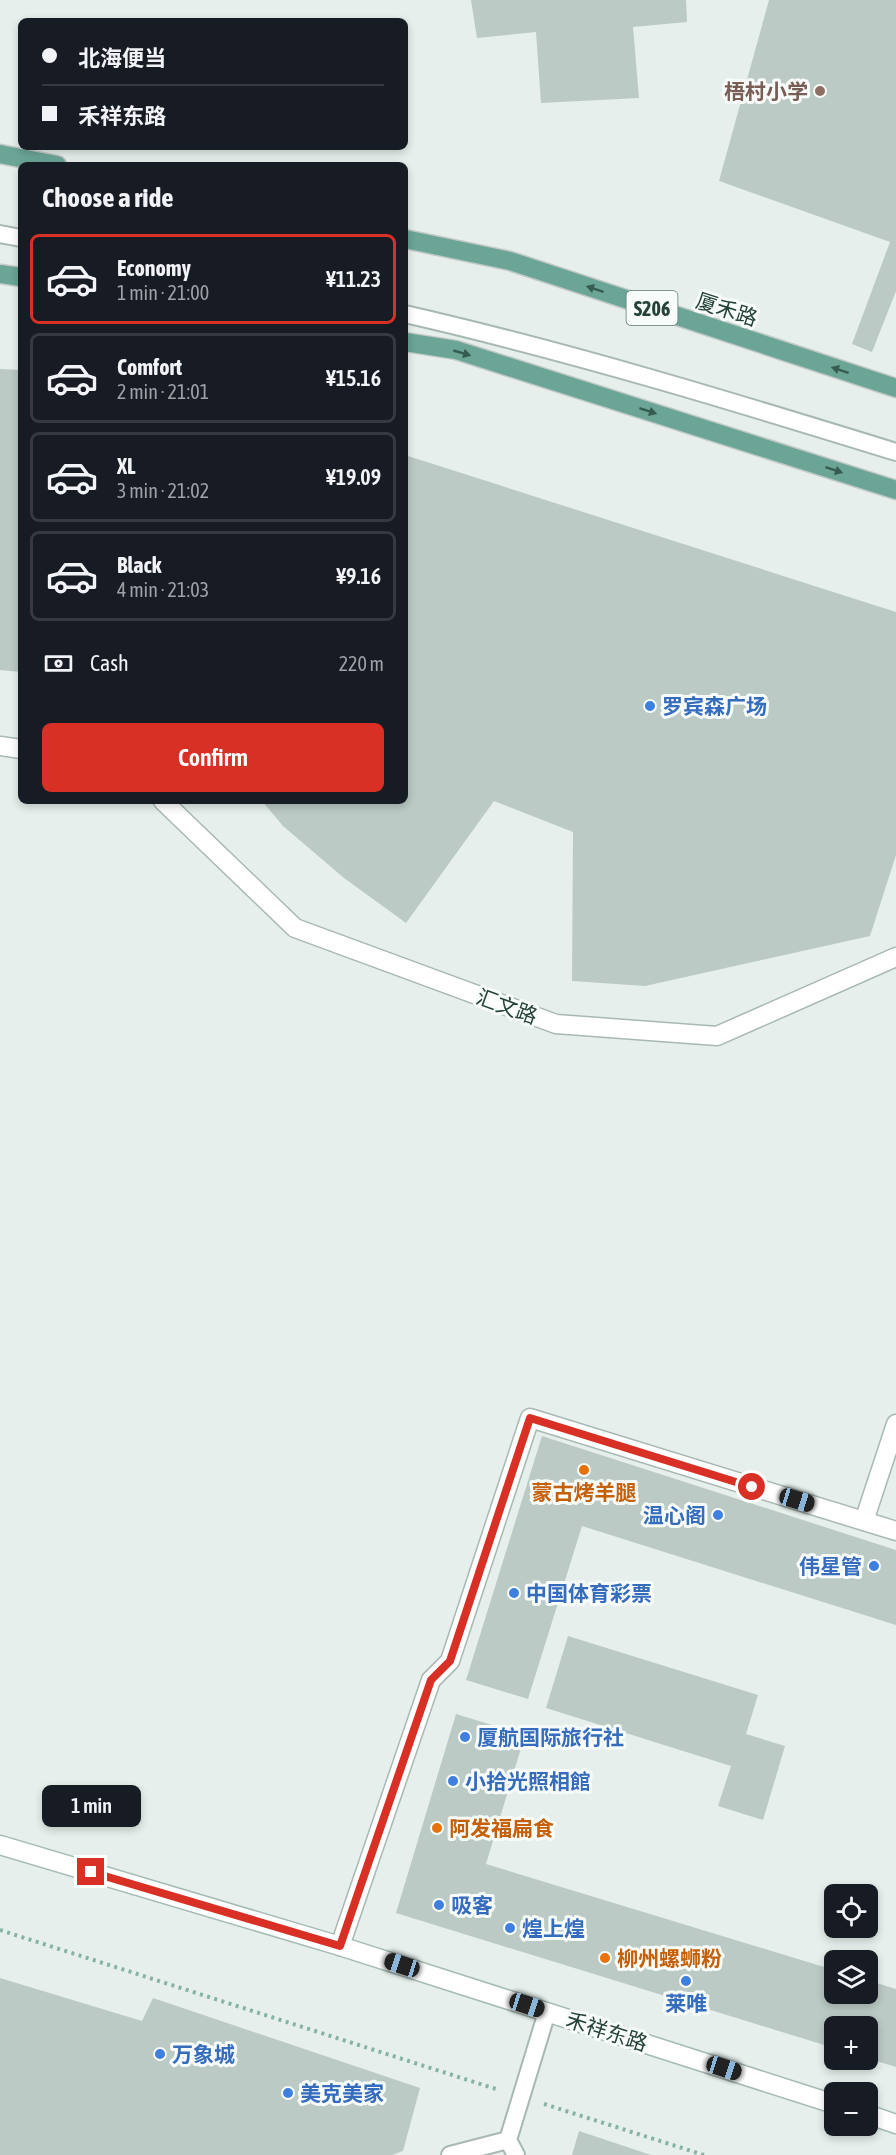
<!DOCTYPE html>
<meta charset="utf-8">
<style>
body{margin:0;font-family:"Asap Condensed","Noto Sans SC",sans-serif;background:#242831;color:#f1f3f6;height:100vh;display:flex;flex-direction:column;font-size:22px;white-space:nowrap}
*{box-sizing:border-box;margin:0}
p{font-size:20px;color:#9ea1a6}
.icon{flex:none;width:33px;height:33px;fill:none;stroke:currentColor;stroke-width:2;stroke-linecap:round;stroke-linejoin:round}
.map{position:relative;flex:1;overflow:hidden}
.panel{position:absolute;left:18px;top:162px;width:390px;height:642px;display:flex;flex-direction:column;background:#171b24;border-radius:9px;box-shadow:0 3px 9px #0003}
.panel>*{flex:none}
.guide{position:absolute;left:18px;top:18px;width:390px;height:132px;border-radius:9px;box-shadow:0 3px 9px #0003;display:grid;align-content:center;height:132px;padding:0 24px;background:#171b24}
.buttons{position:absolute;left:824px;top:1884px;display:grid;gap:12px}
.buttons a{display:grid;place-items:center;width:54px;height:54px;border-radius:9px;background:#171b24;box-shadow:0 3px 9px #0003;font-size:30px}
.end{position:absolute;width:27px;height:27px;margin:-14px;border:8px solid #d93025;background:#fff;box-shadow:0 0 0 3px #fff}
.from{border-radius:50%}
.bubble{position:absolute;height:42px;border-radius:9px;background:#171b24;box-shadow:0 3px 9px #0003;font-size:20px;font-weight:600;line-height:42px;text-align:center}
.car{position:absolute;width:18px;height:36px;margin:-18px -9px;border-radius:8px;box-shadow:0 0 4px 2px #0007;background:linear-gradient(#222 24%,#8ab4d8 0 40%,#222 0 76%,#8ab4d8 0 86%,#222 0)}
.guide b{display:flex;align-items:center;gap:21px;height:57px;font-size:22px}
.guide b+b{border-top:2px solid #363941}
.guide i{width:15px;height:15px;background:#f1f3f6}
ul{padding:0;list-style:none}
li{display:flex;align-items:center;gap:18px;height:90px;margin:0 12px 9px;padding:0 12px;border:3px solid #363941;border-radius:9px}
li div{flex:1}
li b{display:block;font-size:22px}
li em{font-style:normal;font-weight:600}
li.current{border-color:#d93025}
li>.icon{width:54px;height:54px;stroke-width:1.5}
h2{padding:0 24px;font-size:27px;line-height:72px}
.pay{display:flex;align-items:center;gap:15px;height:66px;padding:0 24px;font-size:22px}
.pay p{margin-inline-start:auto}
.action{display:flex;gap:12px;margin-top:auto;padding:12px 24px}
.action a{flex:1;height:69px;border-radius:9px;background:#d93025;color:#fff;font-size:24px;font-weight:600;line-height:69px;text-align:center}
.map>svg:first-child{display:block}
</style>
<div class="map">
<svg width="896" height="2155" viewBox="0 0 896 2155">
<rect width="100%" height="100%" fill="#e6efeb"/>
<g fill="#bbcac4">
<polygon points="471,0 686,0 687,22 633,27 639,98 541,103 536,32 477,38"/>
<polygon points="769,0 896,0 896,291 872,352 852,344 890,242 719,181"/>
<polygon points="0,369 21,370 21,672 0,670"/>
<polygon points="405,455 896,612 896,855 870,936 645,986 572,981 573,832 494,801 406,923 344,878 283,826 262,801 405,801"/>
<polygon points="542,1436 896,1550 896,1625 582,1526 528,1699 466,1680"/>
<polygon points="568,1636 758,1695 746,1734 785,1746 763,1820 718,1806 731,1766 546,1708"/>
<polygon points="456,1714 525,1735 486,1864 834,1970 834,1994 867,1994 867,1980 896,1989 896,2067 867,2058 867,2026 834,2026 834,2048 396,1913"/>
<polygon points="0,1978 142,2021 153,1998 420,2088 403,2151 392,2155 0,2155"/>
<polygon points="579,2131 651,2155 572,2155"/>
</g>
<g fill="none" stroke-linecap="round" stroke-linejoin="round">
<g stroke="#a8b8b2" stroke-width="20">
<g id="lane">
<polyline points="0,234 21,238"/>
<path d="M 405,314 C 571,352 734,402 896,452"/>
<polyline points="450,2155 508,2140"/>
<polyline points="516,2155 508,2140 547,2012"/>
</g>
</g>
<g stroke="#a8b8b2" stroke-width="21">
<g id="street">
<polyline points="0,746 21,749"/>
<polyline points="163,801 295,928 556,1024 717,1036 896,957"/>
<polyline points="864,1521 896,1424"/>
<polyline points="340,1946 431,1680 450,1661 530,1418 896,1531"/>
</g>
</g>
<g stroke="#a4bbb3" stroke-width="21">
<g id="secondary">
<polyline points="0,1845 340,1946 834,2104"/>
<polyline points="867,2114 896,2124"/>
</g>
</g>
<g stroke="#c2cac8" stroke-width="21">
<g id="primary">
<polyline points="0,154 57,165"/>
<polyline points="405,239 510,261 896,388"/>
<polyline points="0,274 21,277"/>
<polyline points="405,342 456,350 896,490"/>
</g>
</g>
<g stroke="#86b3a5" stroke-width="4" stroke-dasharray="3 4.5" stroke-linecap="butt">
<polyline points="0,1930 499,2090"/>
<polyline points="544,2104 704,2155"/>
</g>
<use href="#lane" stroke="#fff" stroke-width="16"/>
<use href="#street" stroke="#fff" stroke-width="18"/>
<use href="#secondary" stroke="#fff" stroke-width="18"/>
<use href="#primary" stroke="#6aa596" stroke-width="18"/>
</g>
<defs><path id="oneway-solid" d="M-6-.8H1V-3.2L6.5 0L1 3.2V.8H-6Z" transform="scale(1.5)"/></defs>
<g fill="#365b51">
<use href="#oneway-solid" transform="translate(595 289) rotate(-162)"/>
<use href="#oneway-solid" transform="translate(462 353) rotate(16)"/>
<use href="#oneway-solid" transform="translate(840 370) rotate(-162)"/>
<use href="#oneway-solid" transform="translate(648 411) rotate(18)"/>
<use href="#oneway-solid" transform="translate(834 470) rotate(18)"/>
</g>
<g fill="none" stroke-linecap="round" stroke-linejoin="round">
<polyline stroke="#d93025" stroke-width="8" points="91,1872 340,1946 431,1680 450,1661 530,1418 752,1487"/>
</g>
<circle fill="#8d6e63" stroke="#f7fbf9" stroke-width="2" cx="820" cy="91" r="6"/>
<g fill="#3f7fe0" stroke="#f7fbf9" stroke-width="2">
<circle cx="650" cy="706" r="6"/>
<circle cx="718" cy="1515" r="6"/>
<circle cx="874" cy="1566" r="6"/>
<circle cx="514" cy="1593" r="6"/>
<circle cx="465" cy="1737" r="6"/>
<circle cx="453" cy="1781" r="6"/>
<circle cx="439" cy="1905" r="6"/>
<circle cx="510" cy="1928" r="6"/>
<circle cx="686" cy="1981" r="6"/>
<circle cx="160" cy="2054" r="6"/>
<circle cx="288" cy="2093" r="6"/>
</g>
<g fill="#e8710a" stroke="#f7fbf9" stroke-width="2">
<circle cx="584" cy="1470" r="6"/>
<circle cx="437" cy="1828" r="6"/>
<circle cx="605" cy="1958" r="6"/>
</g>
<g text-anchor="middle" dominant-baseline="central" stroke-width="6" stroke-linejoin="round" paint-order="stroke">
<rect fill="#f7fbf9" stroke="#637a73" stroke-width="1.5" x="626.5" y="291" width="51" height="34" rx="4.5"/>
<g font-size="20" font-weight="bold" fill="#24423a">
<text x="652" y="308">S206</text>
</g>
<g font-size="21" font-weight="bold" fill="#785e54" stroke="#f7fbf9" text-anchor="end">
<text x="808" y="91">梧村小学</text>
</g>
<g font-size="21" fill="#24423a" stroke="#f7fbf9">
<text transform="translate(727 309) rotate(18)">厦禾路</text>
<text transform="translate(507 1006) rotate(20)">汇文路</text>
<text transform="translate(607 2031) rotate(18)">禾祥东路</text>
</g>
<g font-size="21" font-weight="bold" fill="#366cbe" stroke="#f7fbf9" text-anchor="start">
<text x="662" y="706">罗宾森广场</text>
<text x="706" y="1515" text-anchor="end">温心阁</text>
<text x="862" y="1566" text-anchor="end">伟星管</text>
<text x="526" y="1593">中国体育彩票</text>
<text x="477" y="1737">厦航国际旅行社</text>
<text x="465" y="1781">小拾光照相館</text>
<text x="451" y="1905">吸客</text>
<text x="522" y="1928">煌上煌</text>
<text x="686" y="2003" text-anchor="middle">莱唯</text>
<text x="172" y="2054">万象城</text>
<text x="300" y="2093">美克美家</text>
</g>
<g font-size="21" font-weight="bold" fill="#c56008" stroke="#f7fbf9" text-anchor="start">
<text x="584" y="1492" text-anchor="middle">蒙古烤羊腿</text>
<text x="449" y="1828">阿发福扁食</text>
<text x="617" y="1958">柳州螺蛳粉</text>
</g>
</g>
</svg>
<div class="buttons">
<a><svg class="icon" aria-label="locate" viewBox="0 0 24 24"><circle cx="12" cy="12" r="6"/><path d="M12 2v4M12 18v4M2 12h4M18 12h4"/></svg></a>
<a><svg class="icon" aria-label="layers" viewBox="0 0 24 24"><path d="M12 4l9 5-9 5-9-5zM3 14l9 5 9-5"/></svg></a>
<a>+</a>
<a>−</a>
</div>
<i class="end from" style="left:752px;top:1487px"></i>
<i class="end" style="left:91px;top:1872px"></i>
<div class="bubble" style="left:42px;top:1785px;width:99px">1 min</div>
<i class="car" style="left:797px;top:1500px;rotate:107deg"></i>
<i class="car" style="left:402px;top:1965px;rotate:288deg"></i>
<i class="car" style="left:527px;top:2005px;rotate:108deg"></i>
<i class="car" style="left:724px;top:2068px;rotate:108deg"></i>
<div class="guide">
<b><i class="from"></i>北海便当</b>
<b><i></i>禾祥东路</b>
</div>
<section class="panel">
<h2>Choose a ride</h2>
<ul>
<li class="current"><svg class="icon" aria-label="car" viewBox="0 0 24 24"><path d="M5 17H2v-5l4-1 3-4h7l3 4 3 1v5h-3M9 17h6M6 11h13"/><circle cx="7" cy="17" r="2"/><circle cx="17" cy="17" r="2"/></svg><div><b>Economy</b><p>1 min · 21:00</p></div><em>¥11.23</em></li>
<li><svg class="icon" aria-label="car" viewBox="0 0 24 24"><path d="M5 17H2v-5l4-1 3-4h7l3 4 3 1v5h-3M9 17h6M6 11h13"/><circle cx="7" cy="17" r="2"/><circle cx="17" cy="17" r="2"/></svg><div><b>Comfort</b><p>2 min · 21:01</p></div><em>¥15.16</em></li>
<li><svg class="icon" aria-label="car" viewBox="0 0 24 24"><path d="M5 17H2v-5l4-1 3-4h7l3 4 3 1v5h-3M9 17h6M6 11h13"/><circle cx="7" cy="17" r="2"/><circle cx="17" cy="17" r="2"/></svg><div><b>XL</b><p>3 min · 21:02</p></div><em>¥19.09</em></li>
<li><svg class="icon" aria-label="car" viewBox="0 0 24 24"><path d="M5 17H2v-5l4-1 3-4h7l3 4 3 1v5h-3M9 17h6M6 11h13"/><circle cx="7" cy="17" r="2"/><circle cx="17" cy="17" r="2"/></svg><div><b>Black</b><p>4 min · 21:03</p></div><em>¥9.16</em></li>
</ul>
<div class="pay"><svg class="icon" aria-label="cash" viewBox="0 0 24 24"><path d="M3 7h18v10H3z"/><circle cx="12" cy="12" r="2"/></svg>Cash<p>220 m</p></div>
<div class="action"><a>Confirm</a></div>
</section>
</div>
